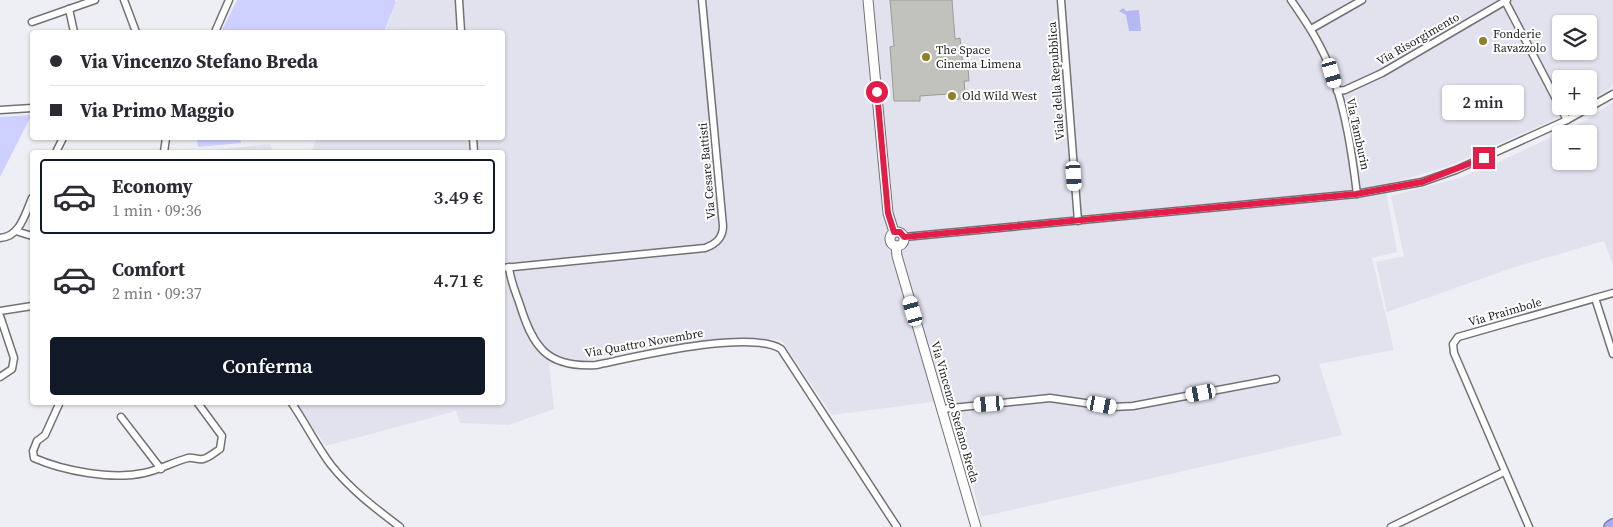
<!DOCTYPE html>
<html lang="it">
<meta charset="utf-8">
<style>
body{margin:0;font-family:"Source Serif 4",serif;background:#f7f7f7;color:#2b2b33;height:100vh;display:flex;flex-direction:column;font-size:19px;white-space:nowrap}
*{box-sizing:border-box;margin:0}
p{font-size:16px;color:#7c7c81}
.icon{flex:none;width:28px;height:28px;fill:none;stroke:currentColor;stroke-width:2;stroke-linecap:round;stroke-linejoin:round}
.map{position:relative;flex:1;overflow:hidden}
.details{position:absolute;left:30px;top:150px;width:475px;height:255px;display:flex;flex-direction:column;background:#fff;border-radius:5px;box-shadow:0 1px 4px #0004}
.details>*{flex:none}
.banner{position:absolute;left:30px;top:30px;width:475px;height:110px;border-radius:5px;box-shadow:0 1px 4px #0004;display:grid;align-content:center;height:110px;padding:0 20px;background:#fff}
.buttons{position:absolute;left:1552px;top:15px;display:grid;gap:10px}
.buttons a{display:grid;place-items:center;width:45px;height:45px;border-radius:5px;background:#fff;box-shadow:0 1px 4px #0004;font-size:25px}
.end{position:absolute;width:22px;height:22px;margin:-11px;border:6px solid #e11d48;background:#fff;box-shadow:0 0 0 2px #fff}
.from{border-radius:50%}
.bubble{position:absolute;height:35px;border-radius:5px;background:#fff;box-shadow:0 1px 4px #0004;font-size:16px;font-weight:600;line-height:35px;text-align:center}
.car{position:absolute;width:15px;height:30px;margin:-15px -8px;border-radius:6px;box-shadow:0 0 4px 1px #0007;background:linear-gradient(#fff 24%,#345 0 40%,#fff 0 76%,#345 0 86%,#fff 0)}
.banner b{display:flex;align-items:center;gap:18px;height:48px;font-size:19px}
.banner b+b{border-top:1px solid #e1e1e2}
.banner i{width:12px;height:12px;background:#2b2b33}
ul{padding:9px 0 0;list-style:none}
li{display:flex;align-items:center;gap:15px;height:75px;margin:0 10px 8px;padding:0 10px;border:2px solid transparent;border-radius:5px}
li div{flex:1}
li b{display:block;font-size:19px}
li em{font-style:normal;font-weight:600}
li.current{border-color:#111827}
li>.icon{width:45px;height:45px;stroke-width:1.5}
.action{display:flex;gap:10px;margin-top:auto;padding:10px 20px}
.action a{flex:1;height:58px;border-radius:5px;background:#111827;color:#fff;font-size:20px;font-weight:600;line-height:58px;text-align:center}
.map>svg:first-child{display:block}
</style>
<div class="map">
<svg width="1613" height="527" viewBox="0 0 1613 527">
<rect width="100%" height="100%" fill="#eeeff4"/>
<g fill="#e1e2ee" fill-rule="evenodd">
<path d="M 397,0 L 1613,0 L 1613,86 L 1589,101 L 1589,79 L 1561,79 L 1561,106 L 1581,106 L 1575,110 L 1449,166 L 1385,185 L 1397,252 L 1372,258 L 1394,350 L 1319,364 L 1342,435 L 981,517 L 956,424 L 932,402 L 832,415 L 782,341 L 773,339 L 722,340 L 613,352 L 584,363 L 549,364 L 554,409 L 509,425 L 460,423 L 456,411 L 326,446 L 295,403 L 502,402 L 502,152 L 311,152 L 317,138 L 502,138 L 502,32 L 385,32 ZM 1561,24 L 1589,24 L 1589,51 L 1561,51 Z"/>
<path d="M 1613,102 L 1613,267 L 1604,241 L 1515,267 L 1387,312 L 1376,262 L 1404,256 L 1391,196 L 1459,178 L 1495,164 L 1586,120 ZM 1561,134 L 1589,134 L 1589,161 L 1561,161 Z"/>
<polygon points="270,144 273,152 196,152"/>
</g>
<g fill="#ced0ff">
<polygon points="237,0 395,0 396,2 384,32 221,32"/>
<polygon points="31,115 31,116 0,177 0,117"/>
<polygon points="197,138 240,138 241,143 198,147"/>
</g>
<polygon fill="#b6b8f4" points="1123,8 1126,11 1139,10 1141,31 1129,31 1126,15 1119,11"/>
<polygon fill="#c2c2bd" stroke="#9b9a96" points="890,0 952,0 955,39 960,38 963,68 968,68 969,81 964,81 965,92 969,92 969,98 949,100 948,94 920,96 920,101 894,101 890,47 894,46"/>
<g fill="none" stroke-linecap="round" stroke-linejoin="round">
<g stroke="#727276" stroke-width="9">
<g id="street">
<polyline points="124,0 136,32"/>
<polyline points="459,0 461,32"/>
<polyline points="1061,0 1078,221"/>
<path d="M 1291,0 C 1307,23 1323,47 1332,74 C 1346,112 1352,154 1357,194"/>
<polyline points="1505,1 1567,120"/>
<polyline points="69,9 74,32"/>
<polyline points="32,22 95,0"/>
<polyline points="1311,29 1362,0"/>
<polyline points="215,32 229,0"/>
<polyline points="1337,91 1345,90 1382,73 1507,0"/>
<polyline points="0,110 32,108"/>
<polyline points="473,138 474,152"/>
<polyline points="56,152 63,138"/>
<polyline points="164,152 166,138"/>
<polyline points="16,231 32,236"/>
<polyline points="904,237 1356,194 1422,182 1456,170 1567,120 1613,94"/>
<path d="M 0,238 C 20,237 25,214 32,198"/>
<path d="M 509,267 C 510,280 516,293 520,305 C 533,347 547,368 596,365 C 635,357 748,329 781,349 L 897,527"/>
<path d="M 502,268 L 705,248 C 716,244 723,238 723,226 L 702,0"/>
<polyline points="1595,298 1613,354"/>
<polyline points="0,311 32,306"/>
<polyline points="0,316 14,358 12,369 0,377"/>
<path d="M 60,402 L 45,435 L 37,441 L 33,451 L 34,458 C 64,471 112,480 144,473 C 159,470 173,462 188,458 C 193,457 198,460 203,459 C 209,458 215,452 220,449 L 222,436 L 197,402"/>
<path d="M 291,402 C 305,422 316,445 331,465 C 351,490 375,508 400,527"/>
<polyline points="942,409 1050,398 1113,407 1133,406 1276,379"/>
<polyline points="121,417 161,469"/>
<polyline points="1391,527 1504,472"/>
<polyline points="1529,527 1454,353 1453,344 1458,337 1613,293"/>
</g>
</g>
<g stroke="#727276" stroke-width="11">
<g id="secondary">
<polyline points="868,0 888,213 894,232"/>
<circle cx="897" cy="239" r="7"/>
<polyline points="896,246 897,256 976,527"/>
</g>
</g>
<g stroke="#7b7da8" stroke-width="14">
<polyline id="highway" points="1610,527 1613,525"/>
</g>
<use href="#street" stroke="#fff" stroke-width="6"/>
<use href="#secondary" stroke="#fff" stroke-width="9"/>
<use href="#highway" stroke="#abadee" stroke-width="11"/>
</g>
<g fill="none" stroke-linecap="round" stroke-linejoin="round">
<polyline stroke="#e11d48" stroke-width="6" points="877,92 888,213 894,232 900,232 904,237 1356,194 1422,182 1484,158"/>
</g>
<g fill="#8f8128" stroke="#fff" stroke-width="2">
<circle cx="1483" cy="41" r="5"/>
<circle cx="926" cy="57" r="5"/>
<circle cx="952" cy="96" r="5"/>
</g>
<g text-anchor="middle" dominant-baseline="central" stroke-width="4" stroke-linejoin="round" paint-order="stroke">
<g font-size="12" fill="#232325" stroke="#fff" text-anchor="start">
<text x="1493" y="34">Fonderie<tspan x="1493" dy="14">Ravazzolo</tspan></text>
<text x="936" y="50">The Space<tspan x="936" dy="14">Cinema Limena</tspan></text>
<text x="962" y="96">Old Wild West</text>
</g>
<g font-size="12" fill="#232325" stroke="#fff">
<text transform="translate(1418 39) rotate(-30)">Via Risorgimento</text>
<text transform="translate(1056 81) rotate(-94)">Viale della Repubblica</text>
<text transform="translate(1358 134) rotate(78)">Via Tamburin</text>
<text transform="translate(707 171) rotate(-95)">Via Cesare Battisti</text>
<text transform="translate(1505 312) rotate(-16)">Via Praimbole</text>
<text transform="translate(644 343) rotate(-10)">Via Quattro Novembre</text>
<text transform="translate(955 412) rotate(74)">Via Vincenzo Stefano Breda</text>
</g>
</g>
</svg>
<div class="buttons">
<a><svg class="icon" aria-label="layers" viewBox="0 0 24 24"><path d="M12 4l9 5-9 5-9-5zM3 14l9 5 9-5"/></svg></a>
<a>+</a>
<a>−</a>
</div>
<i class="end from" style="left:877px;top:92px"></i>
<i class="end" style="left:1484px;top:158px"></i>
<div class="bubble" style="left:1442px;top:85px;width:82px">2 min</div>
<i class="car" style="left:1332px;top:73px;rotate:164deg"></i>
<i class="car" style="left:1074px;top:176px;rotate:176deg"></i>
<i class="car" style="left:913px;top:311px;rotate:344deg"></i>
<i class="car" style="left:1201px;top:393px;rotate:260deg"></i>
<i class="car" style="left:989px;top:404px;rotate:266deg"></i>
<i class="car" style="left:1102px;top:405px;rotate:101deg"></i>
<div class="banner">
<b><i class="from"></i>Via Vincenzo Stefano Breda</b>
<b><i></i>Via Primo Maggio</b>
</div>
<section class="details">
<ul>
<li class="current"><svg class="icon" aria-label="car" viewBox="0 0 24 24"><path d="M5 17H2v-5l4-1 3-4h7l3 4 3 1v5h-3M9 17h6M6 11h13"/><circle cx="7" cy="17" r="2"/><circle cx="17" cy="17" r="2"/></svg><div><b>Economy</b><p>1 min · 09:36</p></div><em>3.49 €</em></li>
<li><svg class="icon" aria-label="car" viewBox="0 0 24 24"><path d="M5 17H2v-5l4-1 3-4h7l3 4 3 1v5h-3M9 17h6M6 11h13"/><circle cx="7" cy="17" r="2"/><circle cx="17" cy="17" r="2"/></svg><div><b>Comfort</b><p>2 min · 09:37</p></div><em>4.71 €</em></li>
</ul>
<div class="action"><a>Conferma</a></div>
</section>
</div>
